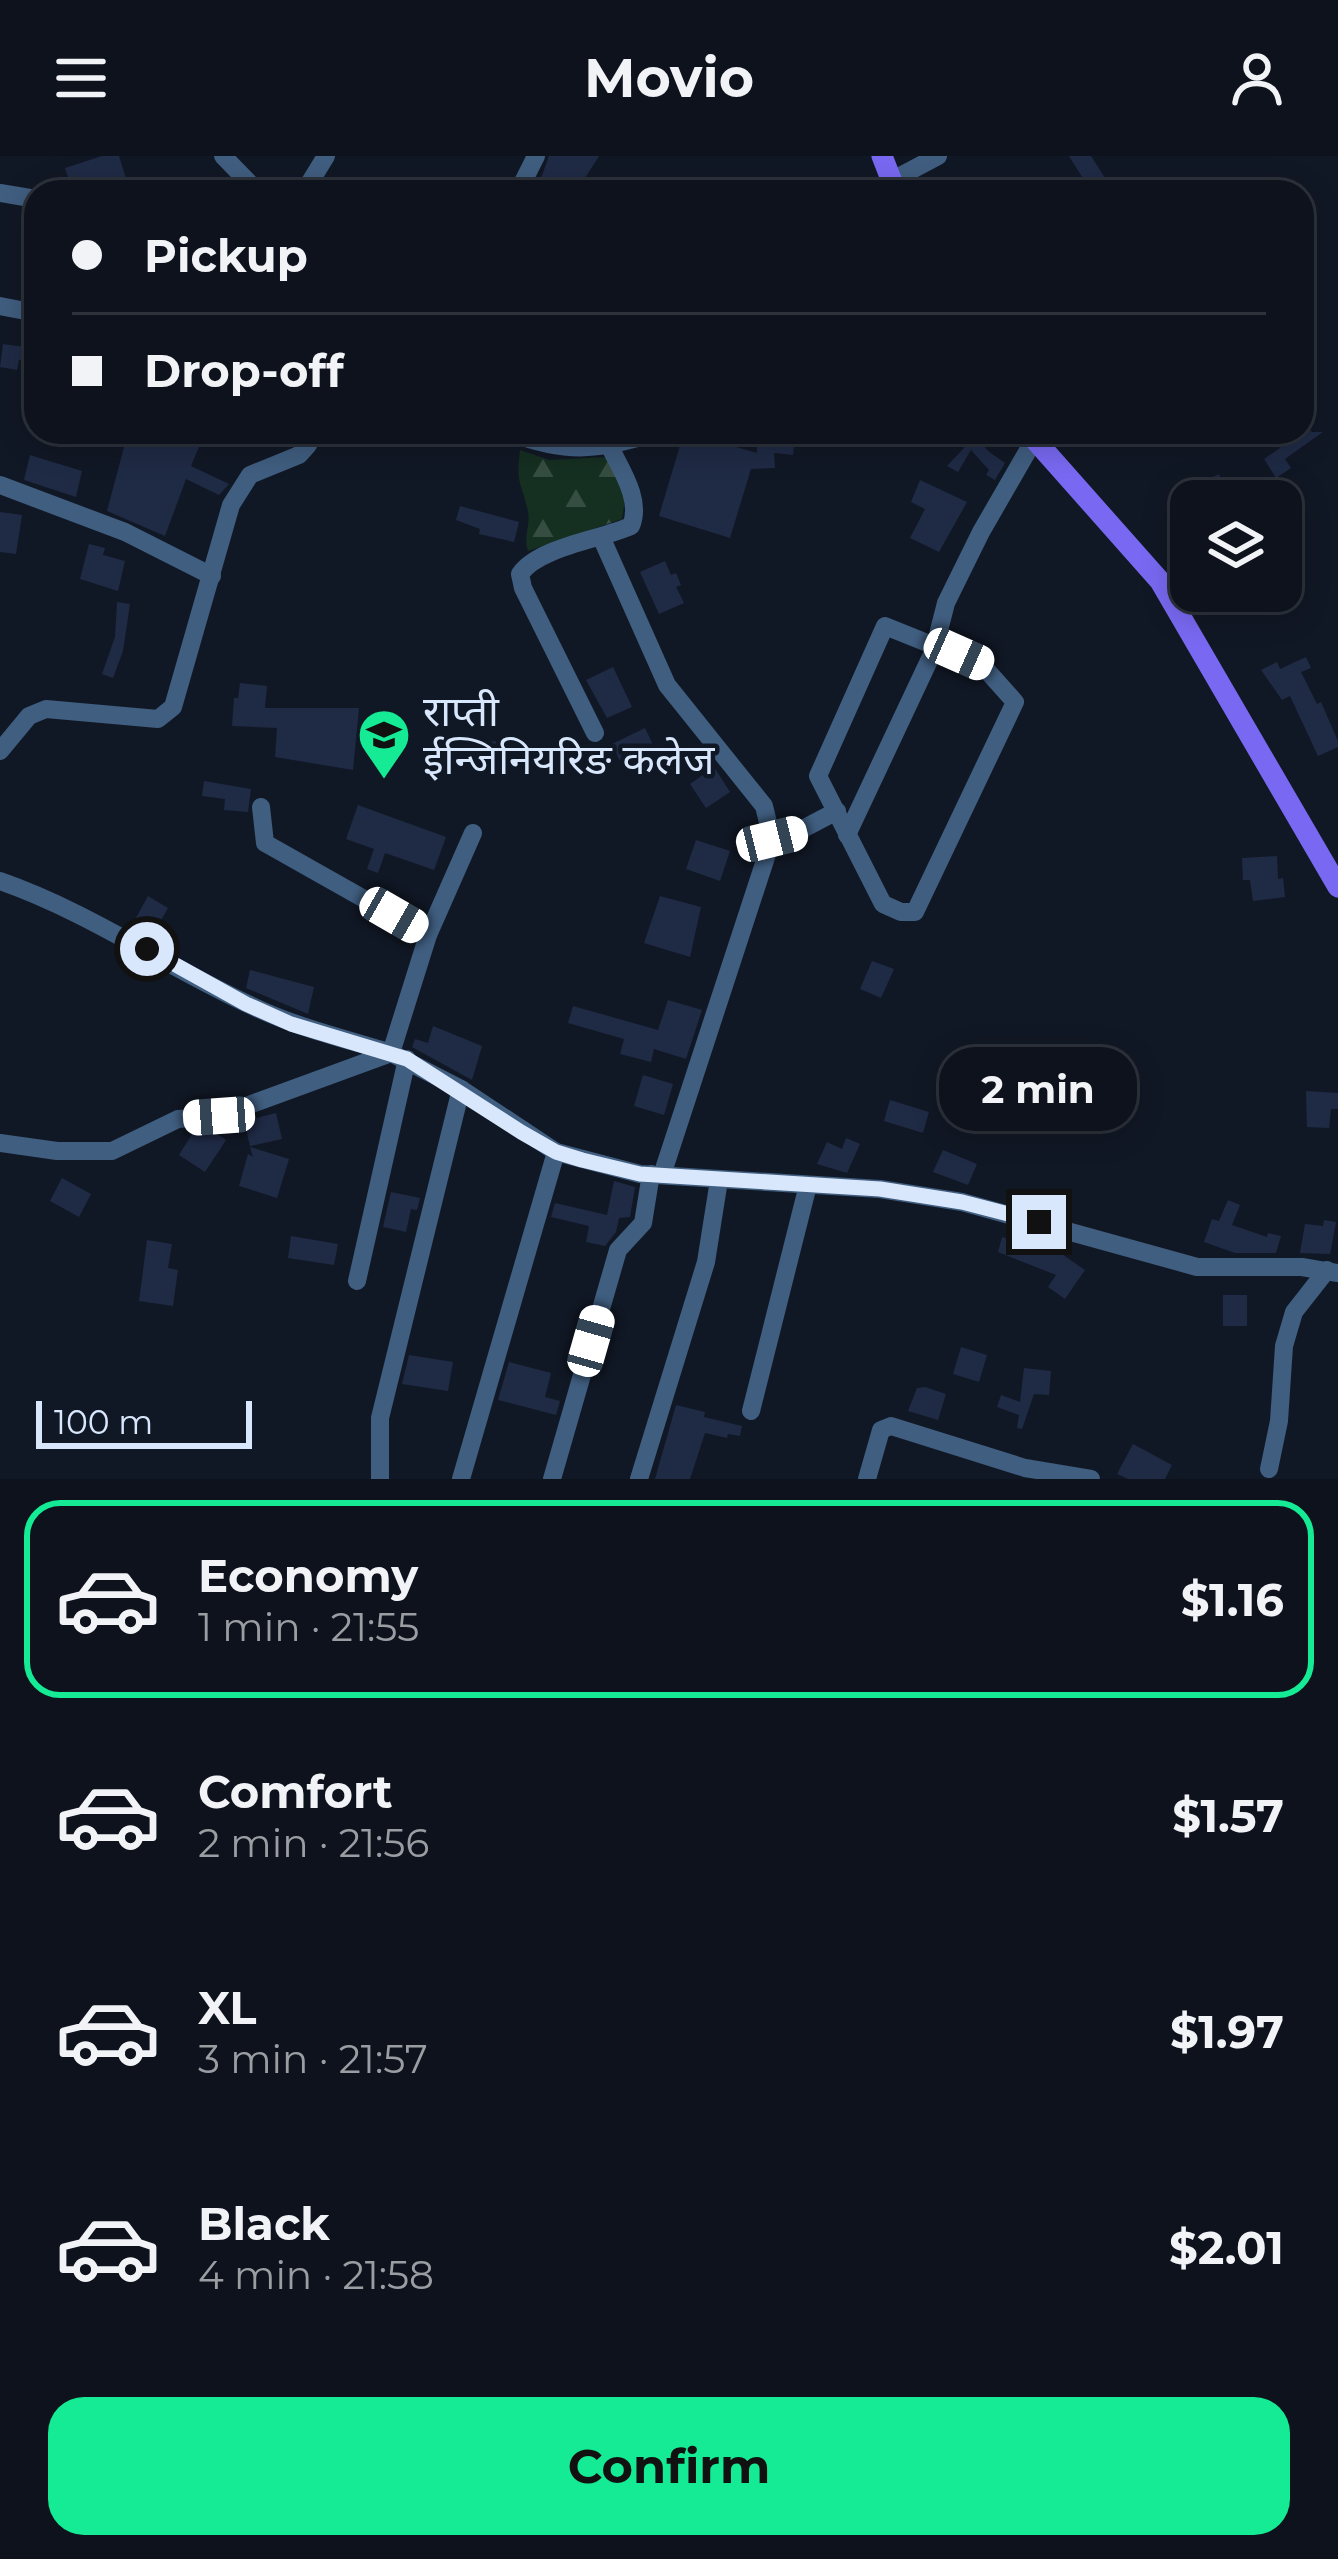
<!DOCTYPE html>
<meta charset="utf-8">
<style>
body{margin:0;font-family:Montserrat,"Noto Sans Devanagari",sans-serif;background:#161b25;color:#f1f3f6;height:100vh;display:flex;flex-direction:column;font-size:45px;white-space:nowrap}
*{box-sizing:border-box;margin:0}
p{font-size:39px;color:#9a9ea3}
.icon{flex:none;width:66px;height:66px;fill:none;stroke:currentColor;stroke-width:2;stroke-linecap:round;stroke-linejoin:round}
.map{position:relative;height:1323px;overflow:hidden}
.drawer{display:flex;flex-direction:column;background:#0d121c;flex:1}
.drawer>*{flex:none}
.top-card{position:absolute;left:24px;top:24px;width:1290px;height:264px;border-radius:36px;box-shadow:0 6px 30px #0003,0 0 0 3px #2d323b;display:grid;align-content:center;height:264px;padding:0 48px;background:#0d121c}
.controls{position:absolute;left:1170px;top:324px;display:grid;gap:24px}
.controls a{display:grid;place-items:center;width:132px;height:132px;border-radius:24px;background:#0d121c;box-shadow:0 6px 30px #0003,0 0 0 3px #2d323b;font-size:60px}
.scale{position:absolute;left:36px;bottom:30px;width:216px;box-sizing:border-box;padding-left:12px;border:6px solid #d9e7fc;border-top:0;font-size:33px;line-height:42px;white-space:nowrap;color:#d9e7fc;-webkit-text-stroke:9px #111825;paint-order:stroke}
.end{position:absolute;width:54px;height:54px;margin:-27px;border:15px solid #d9e7fc;background:#111;box-shadow:0 0 0 6px #111}
.from{border-radius:50%}
.bubble{position:absolute;height:84px;border-radius:36px;background:#0d121c;box-shadow:0 6px 30px #0003,0 0 0 3px #2d323b;font-size:39px;font-weight:700;line-height:84px;text-align:center}
.car{position:absolute;width:36px;height:72px;margin:-36px -18px;border-radius:15px;box-shadow:0 0 9px 3px #0007;background:linear-gradient(#fff 24%,#345 0 40%,#fff 0 76%,#345 0 86%,#fff 0)}
.top-card b{display:flex;align-items:center;gap:42px;height:114px;font-size:45px}
.top-card b+b{border-top:3px solid #2d323b}
.top-card i{width:30px;height:30px;background:#f1f3f6}
ul{padding:21px 0 0;list-style:none}
li{display:flex;align-items:center;gap:36px;height:198px;margin:0 24px 18px;padding:0 24px;border:6px solid transparent;border-radius:36px}
li div{flex:1}
li b{display:block;font-size:45px}
li em{font-style:normal;font-weight:700}
li.on{border-color:#15eb94}
li>.icon{width:108px;height:108px;stroke-width:1.5}
.button{display:flex;gap:24px;margin-top:auto;padding:24px 48px}
.button a{flex:1;height:138px;border-radius:36px;background:#15eb94;color:#111;font-size:48px;font-weight:700;line-height:138px;text-align:center}
header{display:flex;justify-content:space-between;align-items:center;height:156px;padding:0 48px;background:#0d121c;font-size:54px;font-weight:700}
.map>svg:first-child{display:block}
</style>
<header><svg class="icon" aria-label="menu" viewBox="0 0 24 24"><path d="M4 6h16M4 12h16M4 18h16"/></svg>Movio<svg class="icon" aria-label="person" viewBox="0 0 24 24"><circle cx="12" cy="8" r="4"/><path d="M4 21q1-7 8-7t8 7"/></svg></header>
<div class="map">
<svg width="1338" height="1323" viewBox="0 0 1338 1323">
<defs>
<pattern id="forest-firs" width="22" height="20" patternUnits="userSpaceOnUse" patternTransform="scale(3)"><rect width="22" height="20" fill="#152f21"/><path d="M5 1l3.5 6h-7zM16 11l3.5 6h-7z" fill="#364d42"/></pattern>
</defs>
<rect width="100%" height="100%" fill="#111825"/>
<path fill="url(#forest-firs)" d="M 520,294 L 549,304 L 608,301 L 625,344 L 622,363 L 528,395 C 523,380 531,369 528,355 C 521,324 516,329 520,294 Z"/>
<g fill="#1f2a45">
<polygon points="102,0 119,0 127,25 92,36 73,36 65,12"/>
<polygon points="549,0 599,0 576,36 536,36"/>
<polygon points="1069,0 1091,0 1114,36 1064,36 1084,24"/>
<polygon points="28,169 36,170 36,206 19,204 17,214 0,211 3,188 25,191"/>
<polygon points="1302,265 1312,276 1323,276 1285,303 1291,312 1276,322 1264,303 1280,292 1272,281 1280,276 1302,276"/>
<polygon points="128,276 175,276 201,286 191,310 229,328 219,339 186,323 165,380 107,355"/>
<polygon points="684,276 757,297 757,282 795,281 793,299 774,297 775,312 751,313 730,382 659,360"/>
<polygon points="978,277 978,283 988,295 1005,307 995,324 986,319 989,314 971,294 958,316 947,310"/>
<polygon points="30,299 82,315 76,341 24,324"/>
<polygon points="1219,318 1232,345 1191,345 1186,334"/>
<polygon points="920,324 967,346 939,396 910,382 925,353 911,346"/>
<polygon points="460,350 519,366 514,386 479,378 480,373 456,364"/>
<polygon points="0,356 22,359 16,398 0,396"/>
<polygon points="89,388 105,392 103,399 125,405 118,435 80,423"/>
<polygon points="665,405 671,419 676,417 681,429 676,431 684,447 659,458 640,416"/>
<polygon points="117,446 130,448 123,495 113,522 102,518 115,481"/>
<polygon points="1306,501 1311,512 1301,516 1317,548 1321,546 1338,585 1338,591 1318,600 1290,540 1282,544 1261,514 1277,506 1280,513"/>
<polygon points="613,511 632,551 607,562 586,524"/>
<polygon points="240,527 267,530 265,552 359,552 353,614 275,601 277,572 232,570 234,542 238,542"/>
<polygon points="645,572 654,591 621,607 612,588"/>
<polygon points="498,585 500,606 463,609 461,588"/>
<polygon points="714,611 730,636 706,652 690,628"/>
<polygon points="204,625 251,633 248,656 224,654 225,643 202,640"/>
<polygon points="358,649 446,681 434,714 385,697 378,717 367,713 374,693 346,683"/>
<polygon points="696,684 730,695 720,725 686,713"/>
<polygon points="1277,700 1278,723 1283,722 1285,741 1253,745 1250,724 1243,724 1242,702"/>
<polygon points="148,740 168,752 151,782 131,771"/>
<polygon points="660,740 701,751 690,801 644,787"/>
<polygon points="872,805 894,813 881,842 860,833"/>
<polygon points="250,814 314,831 308,858 246,832"/>
<polygon points="668,844 702,854 686,903 654,893 651,906 620,898 624,883 568,867 573,850 658,874"/>
<polygon points="433,870 482,890 472,924 412,891 415,883 428,887"/>
<polygon points="643,919 673,928 664,959 634,950"/>
<polygon points="1306,935 1338,937 1338,953 1331,953 1329,972 1307,971"/>
<polygon points="890,944 929,956 923,977 884,965"/>
<polygon points="276,957 282,983 250,990 244,965"/>
<polygon points="211,974 226,984 205,1016 179,999 194,975"/>
<polygon points="846,982 860,988 847,1017 817,1008 827,986 842,993"/>
<polygon points="250,991 289,1003 277,1042 239,1030 248,998 253,1001"/>
<polygon points="943,994 977,1008 968,1029 933,1016"/>
<polygon points="62,1022 91,1038 79,1061 50,1045"/>
<polygon points="614,1025 635,1031 630,1061 619,1062 616,1076 605,1090 586,1086 589,1070 551,1061 555,1047 607,1059"/>
<polygon points="391,1036 420,1042 417,1054 411,1053 406,1076 383,1071"/>
<polygon points="1228,1044 1240,1049 1232,1069 1267,1081 1268,1077 1281,1080 1276,1097 1235,1097 1204,1086 1212,1063 1219,1065"/>
<polygon points="1324,1064 1336,1066 1330,1098 1300,1097 1305,1068 1323,1070"/>
<polygon points="291,1080 338,1088 334,1109 288,1102"/>
<polygon points="1002,1081 1020,1087 1023,1082 1051,1096 1053,1092 1085,1114 1065,1143 1048,1131 1056,1119 998,1096"/>
<polygon points="147,1084 172,1088 168,1112 178,1114 173,1150 139,1145"/>
<rect x="1223" y="1139" width="24" height="31"/>
<polygon points="961,1191 987,1199 979,1226 953,1218"/>
<polygon points="409,1199 453,1206 448,1235 402,1228"/>
<polygon points="509,1206 551,1217 545,1241 560,1245 556,1259 498,1244"/>
<polygon points="1024,1212 1051,1215 1049,1239 1034,1238 1022,1273 1017,1272 1019,1259 997,1251 1001,1239 1020,1246"/>
<polygon points="925,1231 946,1238 938,1264 908,1255 917,1232"/>
<polygon points="676,1249 705,1256 704,1261 742,1270 740,1280 728,1278 727,1282 705,1277 690,1323 655,1323"/>
<polygon points="1133,1288 1172,1309 1165,1323 1128,1323 1117,1318"/>
</g>
<g fill="none" stroke-linecap="round" stroke-linejoin="round">
<g stroke="#405e80" stroke-width="18">
<polyline points="223,0 258,36"/>
<polyline points="891,25 938,0"/>
<polyline points="304,36 326,0"/>
<polyline points="518,36 536,0"/>
<polyline points="0,37 36,43"/>
<polyline points="0,150 36,157"/>
<path d="M 509,276 C 567,299 601,294 658,276"/>
<polyline points="0,329 125,376 212,420"/>
<polyline points="602,383 667,529 764,650 772,683"/>
<polygon points="885,470 982,509 1015,546 915,756 901,756 883,748 818,620"/>
<path d="M 595,577 L 523,432 L 520,418 C 539,391 599,384 631,370 C 642,344 621,314 610,291"/>
<polyline points="0,595 29,560 46,553 158,563 173,551 231,349 250,319 299,299 308,289 301,276"/>
<polyline points="261,651 265,687 428,779"/>
<polyline points="847,679 934,494 946,447 981,376 1034,284"/>
<path d="M 0,725 C 89,756 165,810 250,849 C 295,871 343,882 391,897 L 428,779 L 473,677"/>
<polyline points="0,987 57,995 112,995 178,963 219,960 391,897 461,933 556,996 640,1018 880,1033 962,1046 1197,1111 1302,1111 1338,1117"/>
<polyline points="662,1019 772,683 795,677 837,655"/>
<polyline points="357,1125 407,903"/>
<polyline points="751,1255 808,1029"/>
<polyline points="1269,1313 1279,1265 1284,1190 1294,1156 1327,1114"/>
<polyline points="380,1323 380,1262 461,933"/>
<polyline points="461,1323 556,996"/>
<polyline points="552,1323 618,1094 643,1067 651,1018"/>
<polyline points="639,1323 706,1106 719,1024"/>
<polyline points="867,1323 881,1274 891,1270 1025,1312 1091,1323"/>
</g>
<g stroke="#7969f2" stroke-width="21">
<polyline points="882,0 896,36"/>
<polyline points="1028,276 1160,425 1338,731"/>
</g>
</g>
<g fill="none" stroke-linecap="round" stroke-linejoin="round">
<polyline stroke="#d9e7fc" stroke-width="15" points="147,793 246,848 291,868 407,903 521,976 556,996 582,1004 640,1018 880,1033 962,1046 1039,1066"/>
</g>
<defs>
<g id="school-pin" transform="scale(2.7)"><path d="M0 17L-7.5 6A9.5 9.5 0 1 1 7.5 6Z" fill="#15eb94" stroke="#111825"/><path d="M0-5L7-2L0 1L-7-2ZM-4 1L0 2.5L4 1V4Q0 6-4 4Z" fill="#111"/></g>
</defs>
<g fill-rule="evenodd">
<use href="#school-pin" x="384" y="579"/>
</g>
<g text-anchor="middle" dominant-baseline="central" stroke-width="9" stroke-linejoin="round" paint-order="stroke">
<g font-size="42" fill="#d9e7fc" stroke="#111825" text-anchor="start">
<text x="423" y="555">राप्ती<tspan x="423" dy="48">ईन्जिनियरिङ कलेज</tspan></text>
</g>
</g>
</svg>
<div class="controls">
<a><svg class="icon" aria-label="layers" viewBox="0 0 24 24"><path d="M12 4l9 5-9 5-9-5zM3 14l9 5 9-5"/></svg></a>
</div>
<div class="scale">100 m</div>
<i class="end from" style="left:147px;top:793px"></i>
<i class="end" style="left:1039px;top:1066px"></i>
<div class="bubble" style="left:939px;top:891px;width:198px">2 min</div>
<i class="car" style="left:959px;top:498px;rotate:114deg"></i>
<i class="car" style="left:772px;top:683px;rotate:76deg"></i>
<i class="car" style="left:394px;top:759px;rotate:120deg"></i>
<i class="car" style="left:219px;top:960px;rotate:266deg"></i>
<i class="car" style="left:591px;top:1185px;rotate:16deg"></i>
<div class="top-card">
<b><i class="from"></i>Pickup</b>
<b><i></i>Drop-off</b>
</div>
</div>
<section class="drawer">
<ul>
<li class="on"><svg class="icon" aria-label="car" viewBox="0 0 24 24"><path d="M5 17H2v-5l4-1 3-4h7l3 4 3 1v5h-3M9 17h6M6 11h13"/><circle cx="7" cy="17" r="2"/><circle cx="17" cy="17" r="2"/></svg><div><b>Economy</b><p>1 min · 21:55</p></div><em>$1.16</em></li>
<li><svg class="icon" aria-label="car" viewBox="0 0 24 24"><path d="M5 17H2v-5l4-1 3-4h7l3 4 3 1v5h-3M9 17h6M6 11h13"/><circle cx="7" cy="17" r="2"/><circle cx="17" cy="17" r="2"/></svg><div><b>Comfort</b><p>2 min · 21:56</p></div><em>$1.57</em></li>
<li><svg class="icon" aria-label="car" viewBox="0 0 24 24"><path d="M5 17H2v-5l4-1 3-4h7l3 4 3 1v5h-3M9 17h6M6 11h13"/><circle cx="7" cy="17" r="2"/><circle cx="17" cy="17" r="2"/></svg><div><b>XL</b><p>3 min · 21:57</p></div><em>$1.97</em></li>
<li><svg class="icon" aria-label="car" viewBox="0 0 24 24"><path d="M5 17H2v-5l4-1 3-4h7l3 4 3 1v5h-3M9 17h6M6 11h13"/><circle cx="7" cy="17" r="2"/><circle cx="17" cy="17" r="2"/></svg><div><b>Black</b><p>4 min · 21:58</p></div><em>$2.01</em></li>
</ul>
<div class="button"><a>Confirm</a></div>
</section>
